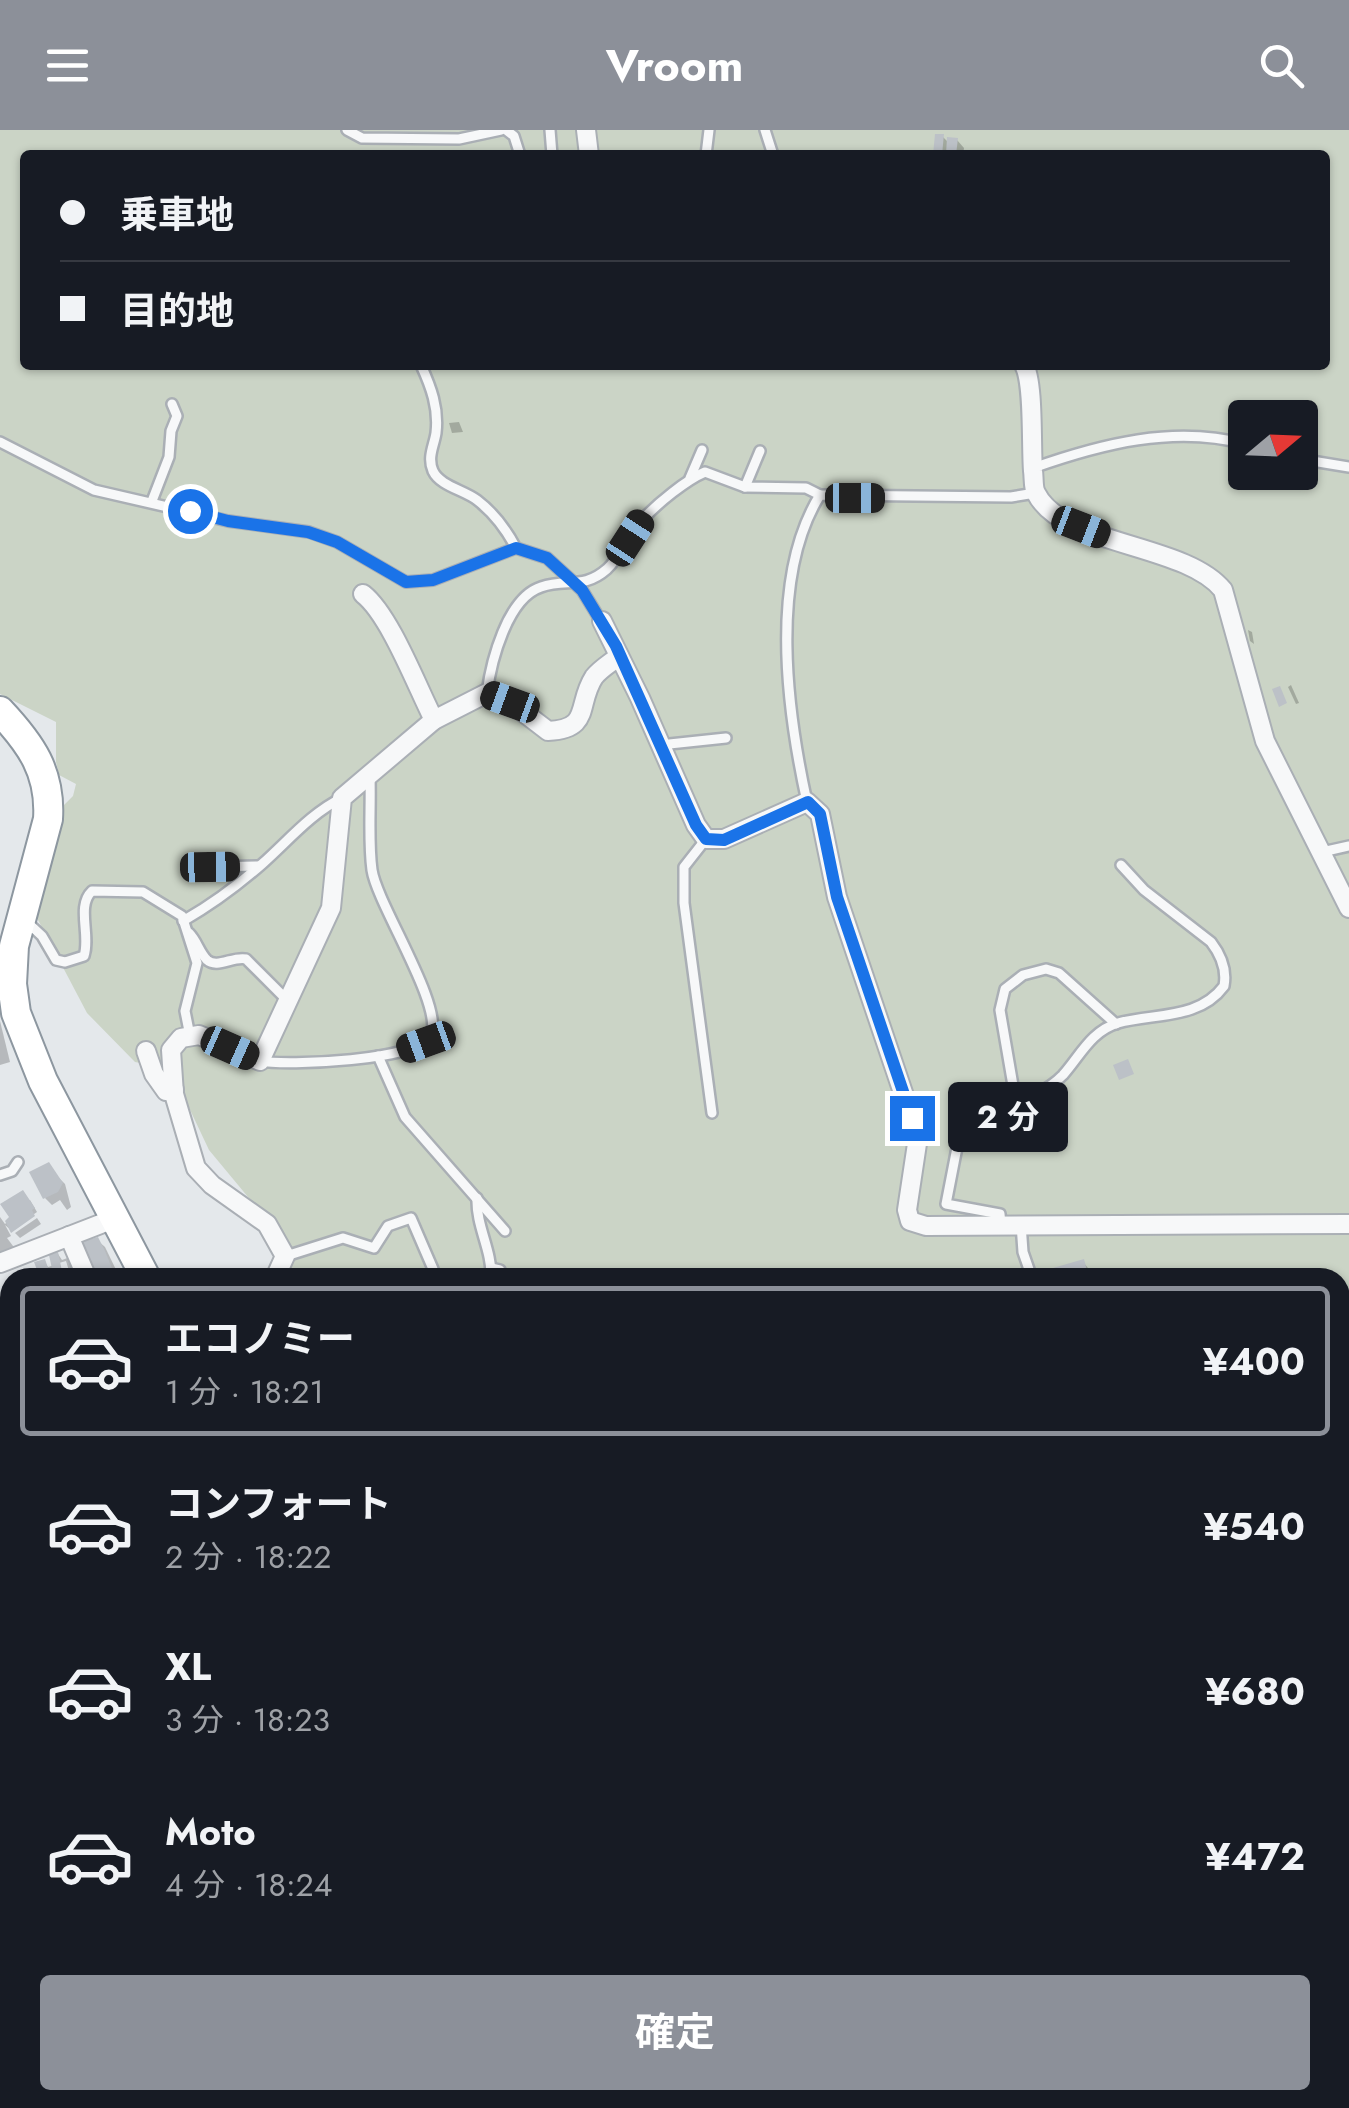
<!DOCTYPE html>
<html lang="ja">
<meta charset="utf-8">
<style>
body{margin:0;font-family:Jost,"Noto Sans JP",sans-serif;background:#20242c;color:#f1f3f6;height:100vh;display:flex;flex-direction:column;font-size:38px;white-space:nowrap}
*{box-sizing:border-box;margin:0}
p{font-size:32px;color:#9ea1a6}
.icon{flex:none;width:55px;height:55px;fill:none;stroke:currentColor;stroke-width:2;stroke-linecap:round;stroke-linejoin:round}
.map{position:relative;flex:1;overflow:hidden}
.panel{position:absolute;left:0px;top:1138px;width:1350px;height:842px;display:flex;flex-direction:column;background:#171b24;border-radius:30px 30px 0 0;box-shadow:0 2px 8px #0004}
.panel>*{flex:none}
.hud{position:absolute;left:20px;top:20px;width:1310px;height:220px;border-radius:10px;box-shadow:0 2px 8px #0004;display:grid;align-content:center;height:220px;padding:0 40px;background:#171b24}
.needle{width:65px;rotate:71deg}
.buttons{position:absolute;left:1228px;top:270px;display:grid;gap:20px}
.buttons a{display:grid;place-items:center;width:90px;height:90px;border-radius:10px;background:#171b24;box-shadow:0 2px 8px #0004;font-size:50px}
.end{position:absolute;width:45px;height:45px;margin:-22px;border:12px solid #1a73e8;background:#fff;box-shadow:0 0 0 5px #fff}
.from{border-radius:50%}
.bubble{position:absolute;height:70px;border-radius:10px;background:#171b24;box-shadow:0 2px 8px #0004;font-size:32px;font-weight:700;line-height:70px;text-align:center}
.car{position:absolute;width:30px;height:60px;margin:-30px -15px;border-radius:12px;box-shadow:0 0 8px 2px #0007;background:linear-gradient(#222 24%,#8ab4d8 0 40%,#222 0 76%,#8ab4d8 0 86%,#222 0)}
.hud b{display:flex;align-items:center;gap:35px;height:95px;font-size:38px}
.hud b+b{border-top:2px solid #363941}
.hud i{width:25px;height:25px;background:#f1f3f6}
ul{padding:18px 0 0;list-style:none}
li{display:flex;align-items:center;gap:30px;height:150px;margin:0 20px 15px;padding:0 20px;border:5px solid transparent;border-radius:10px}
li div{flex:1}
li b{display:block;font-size:38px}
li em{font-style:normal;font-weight:700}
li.active{border-color:#8c9099}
li>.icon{width:90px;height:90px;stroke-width:1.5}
.action{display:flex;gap:20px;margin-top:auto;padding:20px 40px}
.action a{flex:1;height:115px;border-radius:10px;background:#8c9099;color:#fff;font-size:40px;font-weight:700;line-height:115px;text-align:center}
header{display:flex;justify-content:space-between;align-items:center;height:130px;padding:0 40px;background:#8c9099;color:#fff;font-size:45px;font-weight:700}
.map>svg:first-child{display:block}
</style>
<header><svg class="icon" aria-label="menu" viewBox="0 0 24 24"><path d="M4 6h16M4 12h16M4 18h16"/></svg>Vroom<svg class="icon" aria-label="search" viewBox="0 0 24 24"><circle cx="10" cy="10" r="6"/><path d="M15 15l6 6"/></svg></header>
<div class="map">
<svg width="1349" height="1978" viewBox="0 0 1349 1978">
<rect width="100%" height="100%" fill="#e4e8eb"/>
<path fill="#cbd4c6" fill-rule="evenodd" d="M 0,0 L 1349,0 L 1349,1978 L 623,1978 L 615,1970 L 1340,1970 L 1340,1148 L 282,1147 L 270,1087 L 248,1067 L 209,1020 L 184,967 L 182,941 L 135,932 L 87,883 L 37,788 L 37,767 L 59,680 L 73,666 L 76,654 L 59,645 L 56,632 L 56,592 L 0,564 ZM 25,25 L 1325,25 L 1325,235 L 25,235 ZM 1245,288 L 1300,288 L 1300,342 L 1245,342 Z"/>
<g fill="#a4b9c6">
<polygon points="10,1500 10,1613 2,1621 0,1632 0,1503"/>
<polygon points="0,1795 10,1809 10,1970 270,1970 270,1978 0,1978"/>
</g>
<g fill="#0003">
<polygon points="943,7 949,13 957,10 964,18 963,25 936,25"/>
<polygon points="459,292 463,302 452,303 449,293"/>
<polygon points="1248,500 1252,502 1254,514 1250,511"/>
<polygon points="1291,555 1299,573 1296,574 1288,557"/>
<polygon points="0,891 10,932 0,935"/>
<polygon points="57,1046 65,1054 71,1077 67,1080 60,1070 52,1075 45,1068"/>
<polygon points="30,1070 37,1082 11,1100 5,1095 11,1106 7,1108 19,1124 0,1133 0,1087 5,1094"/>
<polygon points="37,1088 41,1094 20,1108 15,1103"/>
<polygon points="97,1110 105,1117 120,1148 93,1148"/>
<polygon points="58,1124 62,1130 70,1127 78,1148 70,1144 66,1131 59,1133 64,1148 42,1146 44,1131 48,1137 55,1135"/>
<polygon points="1083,1132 1096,1148 1058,1148"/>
<polygon points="0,1297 4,1301 10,1298 10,1345 0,1350"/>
<polygon points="0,1362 10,1365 10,1398 6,1400 0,1396"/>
<polygon points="502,1970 517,1970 519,1972 511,1978"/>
<polygon points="525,1970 559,1970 551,1978 533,1978"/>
</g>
<g fill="#bcc1c7">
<polygon points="935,4 944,4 942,25 933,25"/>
<polygon points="947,7 958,8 956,25 946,25"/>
<polygon points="1280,556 1287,573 1279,577 1272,559"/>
<polygon points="1128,929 1134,944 1119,950 1113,935"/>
<polygon points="49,1032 63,1053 58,1062 43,1069 29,1042"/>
<polygon points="23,1060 35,1078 32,1080 35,1086 11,1103 5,1091 9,1087 0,1074"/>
<polygon points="98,1107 105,1121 116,1148 92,1148 77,1113"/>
<polygon points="58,1122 63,1146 54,1148 49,1125"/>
<polygon points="45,1129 50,1144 40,1148 34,1132"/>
<polygon points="1084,1129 1089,1148 1055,1148 1053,1138"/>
<polygon points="10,1312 10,1334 0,1338 0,1316"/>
<polygon points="3,1358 10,1364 10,1386 0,1393 0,1359"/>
<polygon points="445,1970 478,1970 483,1974 478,1978 452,1978"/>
</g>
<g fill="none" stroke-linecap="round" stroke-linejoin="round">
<g stroke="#aaafb5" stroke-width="14">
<g id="service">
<polyline points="347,0 362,8 459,9 501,0"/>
<polyline points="506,0 514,6 520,25"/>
<polyline points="550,0 552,25"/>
<polyline points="765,0 773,25"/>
<polyline points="706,25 709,0"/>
<path d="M 421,235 C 431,257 439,278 436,303 C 434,316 427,327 433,341 C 440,356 464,360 477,370 C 494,383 506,399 516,418"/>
<polyline points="0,312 94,360 228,391 309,402 337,412 406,452 433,450 516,418 547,428 582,460 601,491"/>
<polyline points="1300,329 1349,337"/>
<path d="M 1033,338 C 1101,314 1174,295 1245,314"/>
<polyline points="690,348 702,320"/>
<polyline points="745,357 760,321"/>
<polyline points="152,371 169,327 171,301 177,286 172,274"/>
<path d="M 487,563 C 491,532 507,468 541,457 C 567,448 583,460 607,439 C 622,425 629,404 643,389 C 658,373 686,350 705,342 L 745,357 L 806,358 L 820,365"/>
<polyline points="660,615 726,608"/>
<path d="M 807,672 C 787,581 769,447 820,365 L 1011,367 L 1035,363"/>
<polyline points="706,709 684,737 684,773 712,983"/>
<polyline points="1322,722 1349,716"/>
<polyline points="210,737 259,736"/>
<path d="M 183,791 C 211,775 237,756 262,734 C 288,711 311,683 342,668"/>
<path d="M 27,792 L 42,806 L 56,830 L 65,832 L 84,826 C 91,806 76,776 92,761 L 143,762 L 182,786 L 197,833 L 185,881 L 190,906"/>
<path d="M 189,803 C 197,811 199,822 207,830 C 217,839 233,826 246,829 L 288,871"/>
<polyline points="378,926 405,987 505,1101"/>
<path d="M 260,931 C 286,936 420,931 431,905 C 444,876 377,774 372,740 C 368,711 371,678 370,648"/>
<polyline points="1016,973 1000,880 1005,859 1023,845 1046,839 1059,843 1116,894"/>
<polyline points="0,1045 12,1041 18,1032"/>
<path d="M 477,1068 C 476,1097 492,1119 491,1148"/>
<polyline points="1021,1094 1023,1122 1032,1148"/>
<path d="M 1001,1095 L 1000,1084 L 946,1074 L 961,997 L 966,990 C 997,974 1037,972 1063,945 C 1080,926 1091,901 1118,893 C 1154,883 1199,890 1224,856 C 1227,840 1221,825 1211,812 L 1144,760 L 1121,735"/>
<polyline points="286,1126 343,1108 374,1118 388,1096 411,1088 433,1139 431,1148"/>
<polyline points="491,1138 500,1140 502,1148"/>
<polyline points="0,1352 10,1348"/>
</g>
</g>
<g stroke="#aaafb5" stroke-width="22">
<g id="minor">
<polyline points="586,0 589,25"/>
<path d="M 1024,235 C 1034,252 1031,316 1033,341 C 1034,347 1033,358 1036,363 C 1062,416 1185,413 1223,460 L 1265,611 L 1349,778"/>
<path d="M 363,464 C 390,485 417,557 434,590"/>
<polyline points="602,491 640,568 696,695 706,709 724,709 807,672 820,684 837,767 918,1007 907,1080 910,1091 926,1096 1349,1094"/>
<polyline points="146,921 154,944 166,961 174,960"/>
<polyline points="69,1106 87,1148"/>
<polyline points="0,1133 116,1088"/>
<path d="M 275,1148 L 285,1126 L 267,1094 L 212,1055 L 196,1038 L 174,964 L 171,920 L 181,908 L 199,905 L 260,931 L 331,778 L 342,668 L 434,590 L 487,563 L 510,572 L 548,601 C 592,599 576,575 594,547 C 600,539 612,532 619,526"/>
<polyline points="0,1246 10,1272"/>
<polyline points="488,1970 496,1978"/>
</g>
</g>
<g stroke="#8d97a0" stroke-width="32">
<g id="trunk">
<path d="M 0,581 C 31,614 51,642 48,689 L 14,816 L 12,854 L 16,883 L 43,951 L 146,1148"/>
<polyline points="374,1970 377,1978"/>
</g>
</g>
<use href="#service" stroke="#f7f8f9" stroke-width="9"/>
<use href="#minor" stroke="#f7f8f9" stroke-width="18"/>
<use href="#trunk" stroke="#fff" stroke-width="28"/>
</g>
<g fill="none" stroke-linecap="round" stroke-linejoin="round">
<polyline stroke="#1a73e8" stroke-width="12" points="190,381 228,391 308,402 337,412 406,452 433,450 516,418 547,428 582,460 616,516 696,695 706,709 724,710 808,672 820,684 837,767 912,988"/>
</g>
</svg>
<div class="buttons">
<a><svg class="needle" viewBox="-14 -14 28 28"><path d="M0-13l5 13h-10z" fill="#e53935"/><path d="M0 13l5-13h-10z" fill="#9ea1a6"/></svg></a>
</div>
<i class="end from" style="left:190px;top:381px"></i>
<i class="end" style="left:912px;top:988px"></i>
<div class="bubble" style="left:948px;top:952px;width:120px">2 分</div>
<i class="car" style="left:855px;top:368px;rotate:90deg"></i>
<i class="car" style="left:1081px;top:397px;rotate:111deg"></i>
<i class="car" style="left:630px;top:408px;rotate:33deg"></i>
<i class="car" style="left:510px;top:572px;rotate:290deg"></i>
<i class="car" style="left:210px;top:737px;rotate:89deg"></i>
<i class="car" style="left:426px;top:912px;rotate:250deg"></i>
<i class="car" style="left:230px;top:918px;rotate:114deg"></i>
<div class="hud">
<b><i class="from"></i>乗車地</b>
<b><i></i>目的地</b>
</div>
<section class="panel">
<ul>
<li class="active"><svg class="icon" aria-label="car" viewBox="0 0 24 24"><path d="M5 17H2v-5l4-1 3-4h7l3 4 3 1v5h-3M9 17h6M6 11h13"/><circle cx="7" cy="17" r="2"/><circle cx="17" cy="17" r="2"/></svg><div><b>エコノミー</b><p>1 分 · 18:21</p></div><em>¥400</em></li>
<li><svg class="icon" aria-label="car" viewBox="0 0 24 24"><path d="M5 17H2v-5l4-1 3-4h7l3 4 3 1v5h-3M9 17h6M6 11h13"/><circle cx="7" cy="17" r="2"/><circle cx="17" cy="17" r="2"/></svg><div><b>コンフォート</b><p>2 分 · 18:22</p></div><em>¥540</em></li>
<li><svg class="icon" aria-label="car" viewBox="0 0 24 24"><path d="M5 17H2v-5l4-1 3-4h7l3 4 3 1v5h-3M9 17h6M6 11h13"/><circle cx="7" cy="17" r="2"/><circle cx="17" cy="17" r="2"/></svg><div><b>XL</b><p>3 分 · 18:23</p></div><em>¥680</em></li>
<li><svg class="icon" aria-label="car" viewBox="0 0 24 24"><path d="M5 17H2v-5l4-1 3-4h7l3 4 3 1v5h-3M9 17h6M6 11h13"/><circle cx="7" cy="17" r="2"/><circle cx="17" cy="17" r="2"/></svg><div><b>Moto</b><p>4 分 · 18:24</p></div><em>¥472</em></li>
</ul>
<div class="action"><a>確定</a></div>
</section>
</div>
